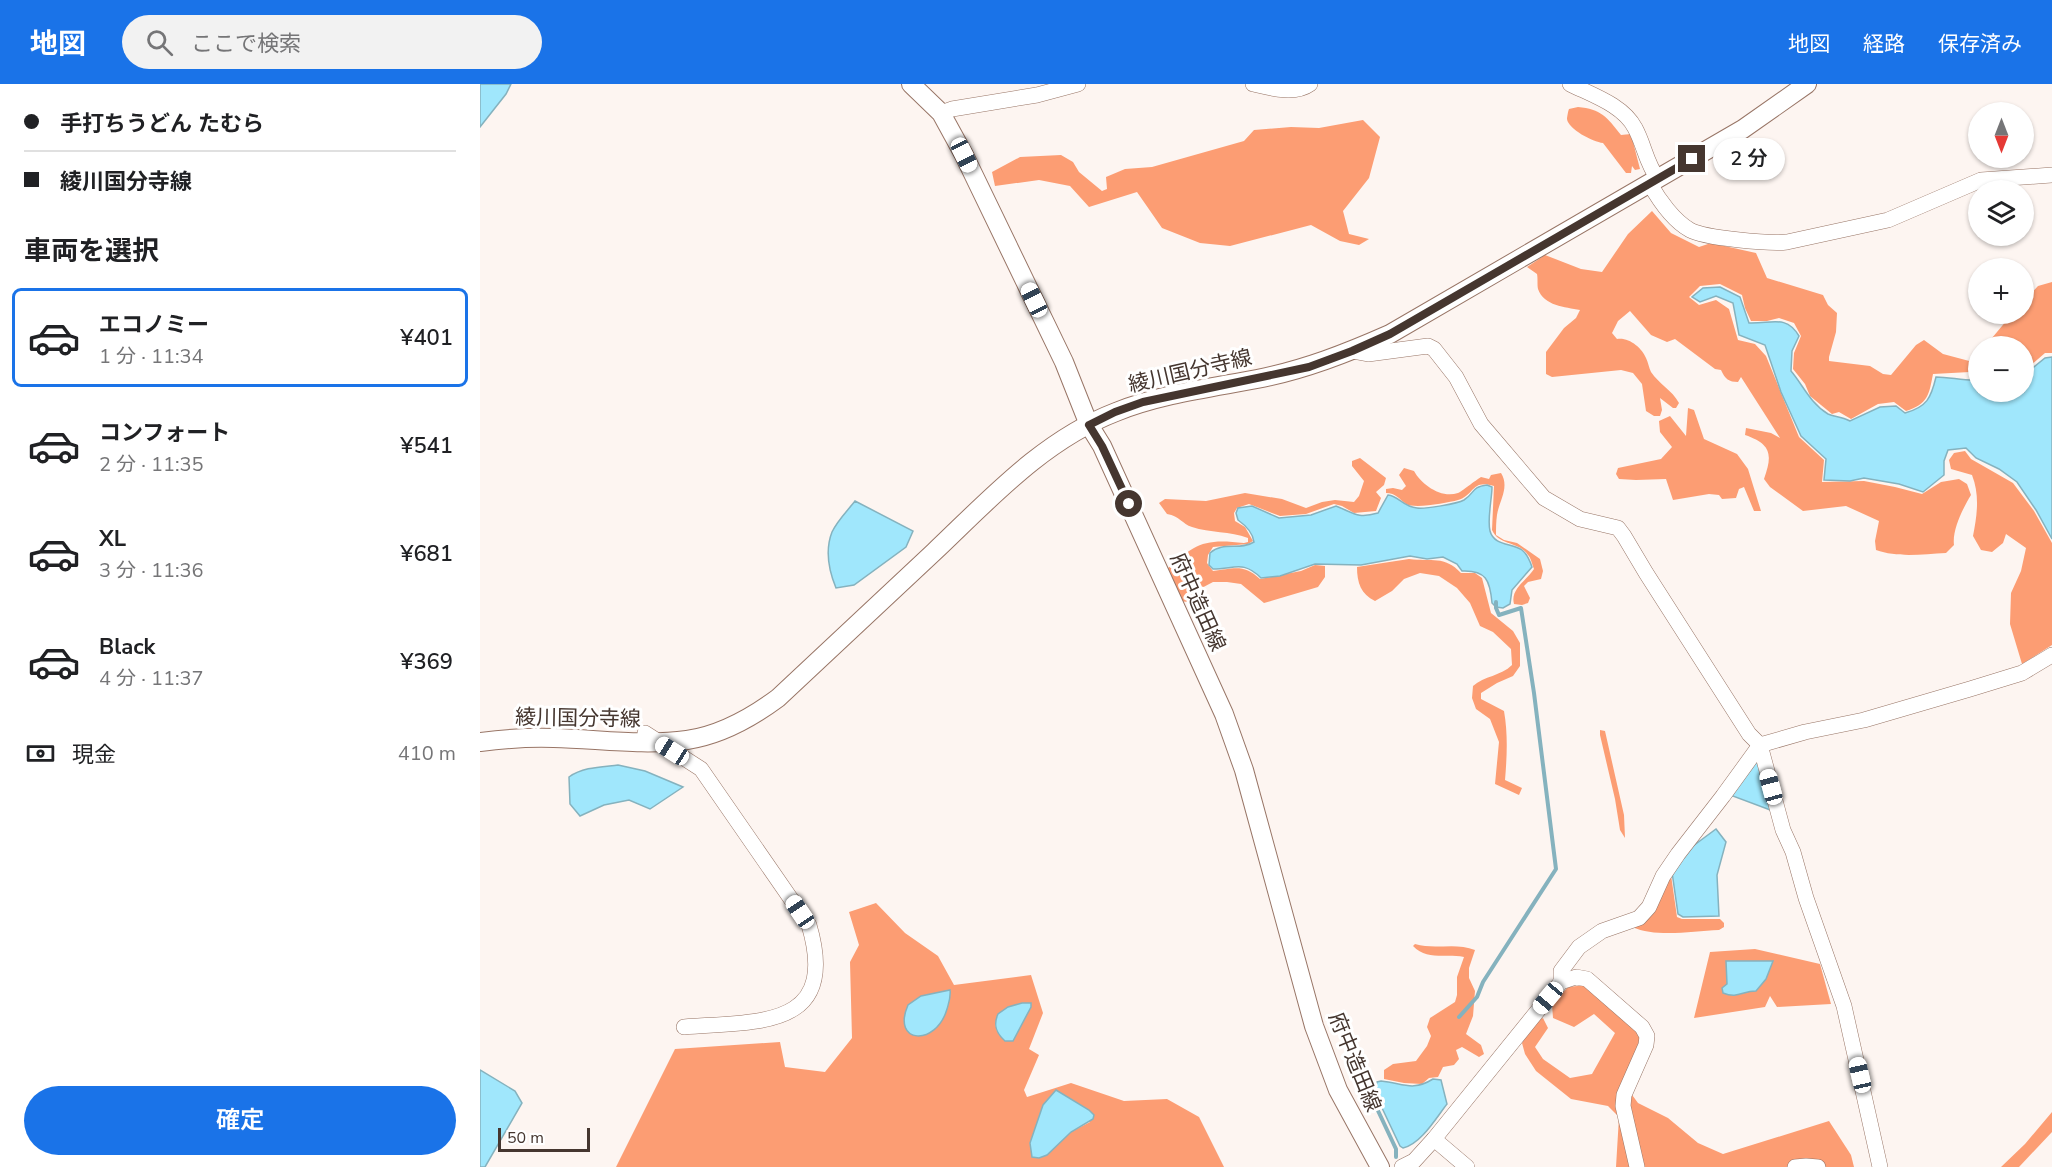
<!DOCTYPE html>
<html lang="ja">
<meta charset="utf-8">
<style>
body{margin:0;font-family:"Nunito Sans","Noto Sans JP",sans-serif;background:#f2f2f2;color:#202124;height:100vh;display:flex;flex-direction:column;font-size:22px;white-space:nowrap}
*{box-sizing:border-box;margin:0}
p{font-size:20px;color:#757577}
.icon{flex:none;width:33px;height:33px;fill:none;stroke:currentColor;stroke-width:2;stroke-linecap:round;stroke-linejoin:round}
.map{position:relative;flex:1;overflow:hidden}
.panel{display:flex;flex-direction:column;background:#fff;width:480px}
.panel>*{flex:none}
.banner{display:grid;align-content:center;height:132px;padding:0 24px;background:#fff}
.needle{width:39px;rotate:180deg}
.controls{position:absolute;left:1488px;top:18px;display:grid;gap:12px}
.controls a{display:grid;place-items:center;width:66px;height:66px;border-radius:50%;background:#fff;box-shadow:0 2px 4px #0004;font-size:30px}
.scale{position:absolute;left:18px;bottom:15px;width:92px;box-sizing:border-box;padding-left:6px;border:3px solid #45362f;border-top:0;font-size:16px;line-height:21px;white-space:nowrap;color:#45362f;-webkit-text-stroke:4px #fff;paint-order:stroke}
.end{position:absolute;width:27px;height:27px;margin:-14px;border:8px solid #45362f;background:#fff;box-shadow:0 0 0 3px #fff}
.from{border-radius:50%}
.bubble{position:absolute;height:42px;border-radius:21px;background:#fff;box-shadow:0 2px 4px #0004;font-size:20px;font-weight:600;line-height:42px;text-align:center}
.car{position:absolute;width:18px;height:36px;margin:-18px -9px;border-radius:8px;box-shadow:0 0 4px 2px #0007;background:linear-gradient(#fff 24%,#345 0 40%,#fff 0 76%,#345 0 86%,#fff 0)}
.banner b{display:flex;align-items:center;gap:21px;height:57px;font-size:22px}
.banner b+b{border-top:2px solid #e0e0e0}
.banner i{width:15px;height:15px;background:#202124}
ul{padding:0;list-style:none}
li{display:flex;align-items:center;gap:18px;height:99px;margin:0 12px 9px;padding:0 12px;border:3px solid transparent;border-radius:9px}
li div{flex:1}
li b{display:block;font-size:22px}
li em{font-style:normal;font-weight:600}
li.selected{border-color:#1a73e8}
li>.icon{width:54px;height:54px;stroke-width:1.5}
h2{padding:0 24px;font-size:27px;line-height:72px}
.pay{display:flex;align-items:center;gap:15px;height:66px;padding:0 24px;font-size:22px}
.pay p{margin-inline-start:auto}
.cta{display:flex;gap:12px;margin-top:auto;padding:12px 24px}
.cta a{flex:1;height:69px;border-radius:36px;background:#1a73e8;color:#fff;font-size:24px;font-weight:600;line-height:69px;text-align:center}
header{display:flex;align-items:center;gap:36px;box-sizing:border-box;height:84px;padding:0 30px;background:#1a73e8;color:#fff}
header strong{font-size:28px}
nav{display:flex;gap:33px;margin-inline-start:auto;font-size:21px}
.search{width:420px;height:54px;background:#f2f2f2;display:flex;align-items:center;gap:15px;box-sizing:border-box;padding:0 21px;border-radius:33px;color:#757577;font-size:22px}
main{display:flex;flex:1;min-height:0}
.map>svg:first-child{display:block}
</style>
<header>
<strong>地図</strong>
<div class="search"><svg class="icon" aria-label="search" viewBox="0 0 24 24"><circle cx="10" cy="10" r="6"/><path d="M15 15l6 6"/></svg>ここで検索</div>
<nav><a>地図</a><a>経路</a><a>保存済み</a></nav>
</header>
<main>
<section class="panel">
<div class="banner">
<b><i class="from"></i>手打ちうどん たむら</b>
<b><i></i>綾川国分寺線</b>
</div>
<h2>車両を選択</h2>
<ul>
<li class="selected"><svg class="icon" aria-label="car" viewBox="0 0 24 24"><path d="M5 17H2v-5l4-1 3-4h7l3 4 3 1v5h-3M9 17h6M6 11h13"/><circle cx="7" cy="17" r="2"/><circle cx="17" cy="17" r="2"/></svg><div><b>エコノミー</b><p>1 分 · 11:34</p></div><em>¥401</em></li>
<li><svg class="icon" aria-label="car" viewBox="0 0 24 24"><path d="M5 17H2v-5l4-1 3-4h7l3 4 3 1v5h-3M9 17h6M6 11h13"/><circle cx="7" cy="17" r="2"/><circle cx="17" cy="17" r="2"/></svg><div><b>コンフォート</b><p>2 分 · 11:35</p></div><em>¥541</em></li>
<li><svg class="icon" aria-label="car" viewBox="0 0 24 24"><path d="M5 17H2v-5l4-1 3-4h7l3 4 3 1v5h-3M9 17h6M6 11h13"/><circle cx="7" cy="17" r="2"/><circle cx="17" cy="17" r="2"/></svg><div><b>XL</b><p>3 分 · 11:36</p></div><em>¥681</em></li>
<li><svg class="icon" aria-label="car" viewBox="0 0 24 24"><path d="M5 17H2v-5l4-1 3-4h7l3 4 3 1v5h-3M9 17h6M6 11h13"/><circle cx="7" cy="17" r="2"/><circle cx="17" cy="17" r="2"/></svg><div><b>Black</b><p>4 分 · 11:37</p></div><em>¥369</em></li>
</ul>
<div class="pay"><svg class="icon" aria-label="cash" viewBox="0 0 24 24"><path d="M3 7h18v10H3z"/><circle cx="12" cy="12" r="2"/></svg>現金<p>410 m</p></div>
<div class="cta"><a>確定</a></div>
</section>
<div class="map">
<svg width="1572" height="1083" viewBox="0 0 1572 1083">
<rect width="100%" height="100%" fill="#fdf5f1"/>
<g fill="#fc9d73" fill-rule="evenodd">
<path d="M 1098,23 C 1121,25 1127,33 1141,51 L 1151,50 L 1160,85 L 1155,86 L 1152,82 L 1151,89 L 1146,89 L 1123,59 C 1113,58 1088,45 1087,35 C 1087,34 1088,27 1089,25 Z"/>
<polygon points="883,36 900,53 889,94 863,127 869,150 889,155 879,161 860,157 831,141 750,162 720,159 682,144 657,108 609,123 590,102 559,96 515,102 512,88 540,73 581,71 593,78 599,88 622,107 627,105 626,93 645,85 672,83 764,57 774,46 811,43 839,44"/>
<path d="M 1172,127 L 1191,149 L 1219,163 L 1231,159 L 1276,169 L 1287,194 L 1343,211 L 1348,221 L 1357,229 L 1356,248 L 1349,273 L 1349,277 L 1390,282 L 1403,290 L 1411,291 L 1436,261 L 1444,256 L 1463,270 L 1493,278 L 1490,288 L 1453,290 C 1449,311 1448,320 1426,327 L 1414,318 L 1398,320 L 1371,335 L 1359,328 L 1352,330 L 1330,312 L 1325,300 L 1313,285 L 1314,269 L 1321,252 L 1314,239 L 1299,234 L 1287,237 L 1271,237 L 1265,224 L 1262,211 L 1240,200 L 1220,202 L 1209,213 L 1219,221 L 1236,216 L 1249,225 L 1258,256 L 1275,260 L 1286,272 L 1319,353 L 1344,376 L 1342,398 L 1384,397 L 1415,403 L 1442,410 L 1461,398 L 1479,395 L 1487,400 L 1491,411 C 1483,424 1472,446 1474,461 L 1466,469 C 1443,470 1418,474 1396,466 L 1395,457 L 1399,437 L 1366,422 L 1323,427 L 1290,403 L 1284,395 C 1293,370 1291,360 1265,351 L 1266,344 L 1291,349 L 1300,354 L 1261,293 L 1258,298 C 1249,298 1245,295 1241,286 L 1235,285 L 1195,255 L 1187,258 L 1171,251 L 1150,227 L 1138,237 L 1132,249 L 1137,255 C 1149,253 1162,264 1166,274 C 1168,278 1169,284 1171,288 C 1179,300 1192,306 1199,319 L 1196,324 L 1193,324 L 1180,314 L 1182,326 L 1180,332 L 1174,332 L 1166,327 L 1162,300 L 1153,289 L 1141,286 L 1072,293 L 1066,290 L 1066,268 L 1084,244 L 1096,234 L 1100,226 C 1085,223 1064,222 1058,205 C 1057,201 1058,194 1057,190 L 1047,183 L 1065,171 L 1101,185 L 1122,188 L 1148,150 Z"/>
<polygon points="1572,198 1572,269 1565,269 1544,287 1544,262 1513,262 1512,254 1532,230 1544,230 1544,217 1558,202"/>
<polygon points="1208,324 1214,326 1224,355 1257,370 1268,385 1281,427 1274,427 1264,403 1259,405 1256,414 1242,415 1239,411 1229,410 1193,416 1186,395 1156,396 1139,395 1136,390 1138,384 1181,375 1192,363 1180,348 1179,337 1190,332 1206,352"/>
<path d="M 1485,367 L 1491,375 L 1533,399 L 1554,427 L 1572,459 L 1572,561 L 1542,580 L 1530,540 L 1531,509 L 1541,487 L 1546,464 L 1526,450 L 1523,459 L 1512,468 L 1501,466 L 1493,452 C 1497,432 1500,411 1492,391 L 1471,385 L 1469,376 L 1474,369 Z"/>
<path d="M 880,374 L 906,394 L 904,401 L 896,408 L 901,414 L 896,427 L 874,429 L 862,422 L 854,420 L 826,430 L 800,432 L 769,420 L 757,424 L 754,429 L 755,437 L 765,443 L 773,457 L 768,460 L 733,463 L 728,471 L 727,479 L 733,487 C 755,484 764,480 780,495 L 821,487 L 835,481 L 845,482 L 845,493 L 838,503 L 784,519 L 761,500 L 747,498 L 733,498 L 716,507 L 709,518 L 697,517 L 684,488 C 714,460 723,454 764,459 L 768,458 L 768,454 C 750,447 730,449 712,443 C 702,440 700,432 687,430 L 679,419 L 685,415 L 726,417 L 765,409 L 802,415 L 826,424 L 842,418 L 855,416 L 874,418 L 879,412 L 884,397 L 872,382 L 872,377 Z"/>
<path d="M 924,384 L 934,387 C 941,400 961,415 978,409 C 981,408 996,396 1001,393 L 1009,395 L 1011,391 L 1021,389 C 1030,403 1019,417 1017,431 C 1016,438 1016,444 1016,451 L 1024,456 L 1037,459 L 1060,475 L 1063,487 L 1061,495 L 1048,498 L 1044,502 L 1050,514 L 1048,519 L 1042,521 L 1034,520 C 1030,505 1046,497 1054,485 C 1052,480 1051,474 1048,471 C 1039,457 1019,462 1012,446 L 1014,402 C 991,395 995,411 978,416 C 967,419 935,425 926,420 C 919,415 916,409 906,409 L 906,405 L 913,404 L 922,406 L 926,402 L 919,391 Z"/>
<path d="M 929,475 C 952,478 964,471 981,489 L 995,489 L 1002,494 L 1011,529 L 1033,547 L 1040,559 L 1040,582 L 1033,592 L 1017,599 L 1001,609 L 1001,615 L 1024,627 C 1028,650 1027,672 1025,696 L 1042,704 L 1039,711 L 1015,700 L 1019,658 L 1010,635 L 996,625 L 992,614 L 993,602 C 1004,592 1021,592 1032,581 L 1031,565 L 1013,548 L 1000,542 L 990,519 L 977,504 L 959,492 L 940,489 L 924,495 L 912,507 L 895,517 C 881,510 877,499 877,483 Z"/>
<polygon points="1120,646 1125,647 1144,731 1145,754 1140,746 1135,715 1120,651"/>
<path d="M 1191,791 L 1197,833 L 1202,835 L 1240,835 L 1244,839 L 1244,843 L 1239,846 C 1212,847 1177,854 1152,843 Z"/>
<path d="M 396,819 L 425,849 L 458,872 L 474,901 L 551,891 L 563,929 L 549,965 L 559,971 L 544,1006 L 547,1013 L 591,999 L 644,1017 L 687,1015 L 719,1033 L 744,1083 L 136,1083 L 195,965 L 300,958 L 305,983 L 345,988 L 372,954 L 370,878 L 379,861 L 369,828 ZM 576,1007 L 610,1038 L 591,1048 L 578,1059 L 550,1059 L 563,1022 Z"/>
<path d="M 935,860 C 955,866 976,858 995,866 L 989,884 L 989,894 L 995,907 L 993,932 L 986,950 L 1001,961 L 1004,970 L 999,973 L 982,963 L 976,966 L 979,975 L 974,981 L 963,983 L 958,993 L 949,994 L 942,1000 L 924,999 L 904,995 L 904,986 L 913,980 L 936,977 L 947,962 L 951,952 L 947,943 L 950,934 L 975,918 L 977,911 L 977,893 L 984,873 C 966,869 947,877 933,862 Z"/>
<polygon points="1275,865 1340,880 1351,920 1297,923 1290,912 1285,923 1214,934 1230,868"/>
<polygon points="1106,901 1158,948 1162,956 1144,1000 1158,1019 1188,1034 1218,1059 1243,1070 1349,1037 1371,1071 1374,1083 1136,1083 1139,1033 1128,1022 1091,1015 1056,987 1045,970 1042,959 1053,939 1063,934 1068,944 1055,963 1063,975 1090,994 1112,990 1135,949 1114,930 1094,943 1073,934 1072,921 1088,903"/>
<polygon points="1572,1028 1572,1048 1539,1083 1521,1083 1545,1060"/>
</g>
<g fill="#a0e7fc" stroke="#85b2be" stroke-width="1.5">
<polygon points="0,0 31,0 26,10 0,43"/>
<path d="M 1240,203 L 1260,213 L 1269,239 C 1291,240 1306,230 1319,252 L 1312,267 L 1311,287 C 1323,301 1330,319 1348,330 C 1354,333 1361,332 1370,337 L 1400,323 L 1416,322 L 1425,329 C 1447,323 1451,314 1456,293 C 1470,293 1484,297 1498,296 L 1498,308 L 1544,308 L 1544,291 L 1565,274 L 1572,273 L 1572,455 L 1556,426 L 1537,398 L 1519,385 L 1496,374 L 1486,364 L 1468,366 L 1464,377 L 1464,391 L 1443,408 L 1419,400 L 1384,394 L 1370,397 L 1344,396 L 1346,375 L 1321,352 L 1301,308 L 1285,261 L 1259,251 L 1253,219 L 1236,212 L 1220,218 L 1212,213 L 1223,204 Z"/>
<path d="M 1007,401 L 1012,403 C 1012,415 1007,435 1010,447 C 1014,462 1032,459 1042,466 C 1047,470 1050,477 1052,483 L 1032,506 L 1030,520 L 1023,524 L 1016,523 L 1012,519 C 1010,496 1006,486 982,487 L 977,480 L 963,473 L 947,475 L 930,472 L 881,481 L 835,480 L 800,492 L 781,494 C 763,476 755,485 733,485 L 729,481 L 730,469 C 743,457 760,467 774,458 C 773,449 765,441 758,436 L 756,429 L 758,424 L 772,422 L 799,434 L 831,431 L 856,422 C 874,429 877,435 898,429 L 908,411 C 919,412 923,423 937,424 C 945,425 977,420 984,416 C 995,409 991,403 1007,401 Z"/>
<path d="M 375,417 L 433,447 L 426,463 L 374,501 L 356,504 C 349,487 345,466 352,448 C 357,437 368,426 375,417 Z"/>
<polygon points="1275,676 1282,680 1293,727 1250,711"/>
<path d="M 138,681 L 165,687 L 203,703 L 170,725 L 149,716 L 124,721 L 100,732 L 90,720 L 89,693 C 103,683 121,683 138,681 Z"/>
<polygon points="1236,745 1246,758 1237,791 1239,832 1203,833 1198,830 1192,788 1209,765"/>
<path d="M 1246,877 L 1293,877 L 1286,895 L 1276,907 C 1262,907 1258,915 1243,909 L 1242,904 L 1247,900 Z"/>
<path d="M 470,906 C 471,913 469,918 467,925 C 456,963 411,960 428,921 L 441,912 Z"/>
<path d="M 542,919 L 551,919 L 551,923 L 533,957 L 525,957 C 516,949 513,941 518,930 L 528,923 Z"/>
<polygon points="0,986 35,1007 42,1019 5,1083 0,1083"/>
<path d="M 953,995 L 961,996 L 967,1020 C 956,1034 941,1060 923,1064 L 920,1062 L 894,1007 L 897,998 L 901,997 C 923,999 932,1008 953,995 Z"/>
<polygon points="576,1006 609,1026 614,1031 613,1035 591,1048 567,1071 559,1074 552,1073 550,1059 563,1021"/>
</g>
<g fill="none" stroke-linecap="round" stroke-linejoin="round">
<g stroke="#85b2be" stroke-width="4">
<polyline points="979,933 997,913 1003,898 1076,785 1054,609 1041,524 1019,531 1016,524 1016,518"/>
<polyline points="885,999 916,1065 916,1073"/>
</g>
<g stroke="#987566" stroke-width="16">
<g id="minor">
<path d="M 773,0 C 790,4 815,11 830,0"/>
<path d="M 1090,0 C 1112,11 1143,21 1155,44 C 1164,60 1166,79 1178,95"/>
<polyline points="461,29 472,25 557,11 598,0"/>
<path d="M 1170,100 C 1179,116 1194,137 1210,146 C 1224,154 1290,160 1307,158 L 1408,136 L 1501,96 L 1572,91"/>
<polyline points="872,267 888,270 948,262 954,265 976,293 1001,340 1064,414 1100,435 1138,444 1144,452 1166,489 1269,650 1280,661 1303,746 1313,768 1326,814 1364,922 1400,1083"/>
<path d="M 165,649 L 221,685 L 329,841 C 360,946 277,937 204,943"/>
<polyline points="1081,898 1081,887 1099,863 1122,847 1159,834 1169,823 1183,792 1198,770 1243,712 1280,661 1325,648 1384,636 1490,605 1542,589 1572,571"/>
<polyline points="954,1055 987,1083"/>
<polyline points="922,1083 934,1077 954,1055 1081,898 1096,893 1107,895 1162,943 1167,952 1166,961 1144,1011 1143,1022 1157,1083"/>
<polyline points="1315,1083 1326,1082 1338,1083"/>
</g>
</g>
<g stroke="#987566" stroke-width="20">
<g id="major">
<polyline points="431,0 461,29 484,71 584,278 609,341 622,362 744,630 764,686 834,942 858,1006 900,1083"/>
<path d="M 0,658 C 24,655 49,653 74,654 C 118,655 163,662 207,656 C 241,651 271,634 298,614 C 350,566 402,517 454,468 C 509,416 563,356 636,328 C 681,310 730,304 777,295 C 824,286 867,269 910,250 L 1263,45 L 1327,0"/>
</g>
</g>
<use href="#minor" stroke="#fff" stroke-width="15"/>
<use href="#major" stroke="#fff" stroke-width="18"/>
</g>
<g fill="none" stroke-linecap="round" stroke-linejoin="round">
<polyline stroke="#45362f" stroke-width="8" points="649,420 622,362 609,341 635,328 663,318 829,283 872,267 910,250 1212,75"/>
</g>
<g text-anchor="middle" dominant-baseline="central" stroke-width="6" stroke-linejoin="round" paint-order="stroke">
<g font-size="21" fill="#45362f" stroke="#fff">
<text transform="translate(710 287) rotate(-13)">綾川国分寺線</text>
<text transform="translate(718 518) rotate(66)">府中造田線</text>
<text transform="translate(98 634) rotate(1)">綾川国分寺線</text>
<text transform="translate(875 978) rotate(68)">府中造田線</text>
</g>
</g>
</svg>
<div class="controls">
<a><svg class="needle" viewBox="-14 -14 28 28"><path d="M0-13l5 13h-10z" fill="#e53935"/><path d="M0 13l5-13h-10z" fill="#757577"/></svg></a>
<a><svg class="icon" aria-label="layers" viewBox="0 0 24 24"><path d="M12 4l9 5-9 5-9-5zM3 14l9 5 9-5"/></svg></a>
<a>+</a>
<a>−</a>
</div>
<div class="scale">50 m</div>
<i class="end from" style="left:649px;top:420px"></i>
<i class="end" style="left:1212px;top:75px"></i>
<div class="bubble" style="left:1233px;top:54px;width:72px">2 分</div>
<i class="car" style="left:484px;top:71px;rotate:154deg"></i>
<i class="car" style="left:554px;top:216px;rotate:334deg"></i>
<i class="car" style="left:192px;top:667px;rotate:302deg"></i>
<i class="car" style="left:1291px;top:703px;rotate:345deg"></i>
<i class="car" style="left:320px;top:828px;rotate:326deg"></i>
<i class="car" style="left:1068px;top:914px;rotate:220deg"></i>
<i class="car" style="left:1380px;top:991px;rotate:347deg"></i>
</div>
</main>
